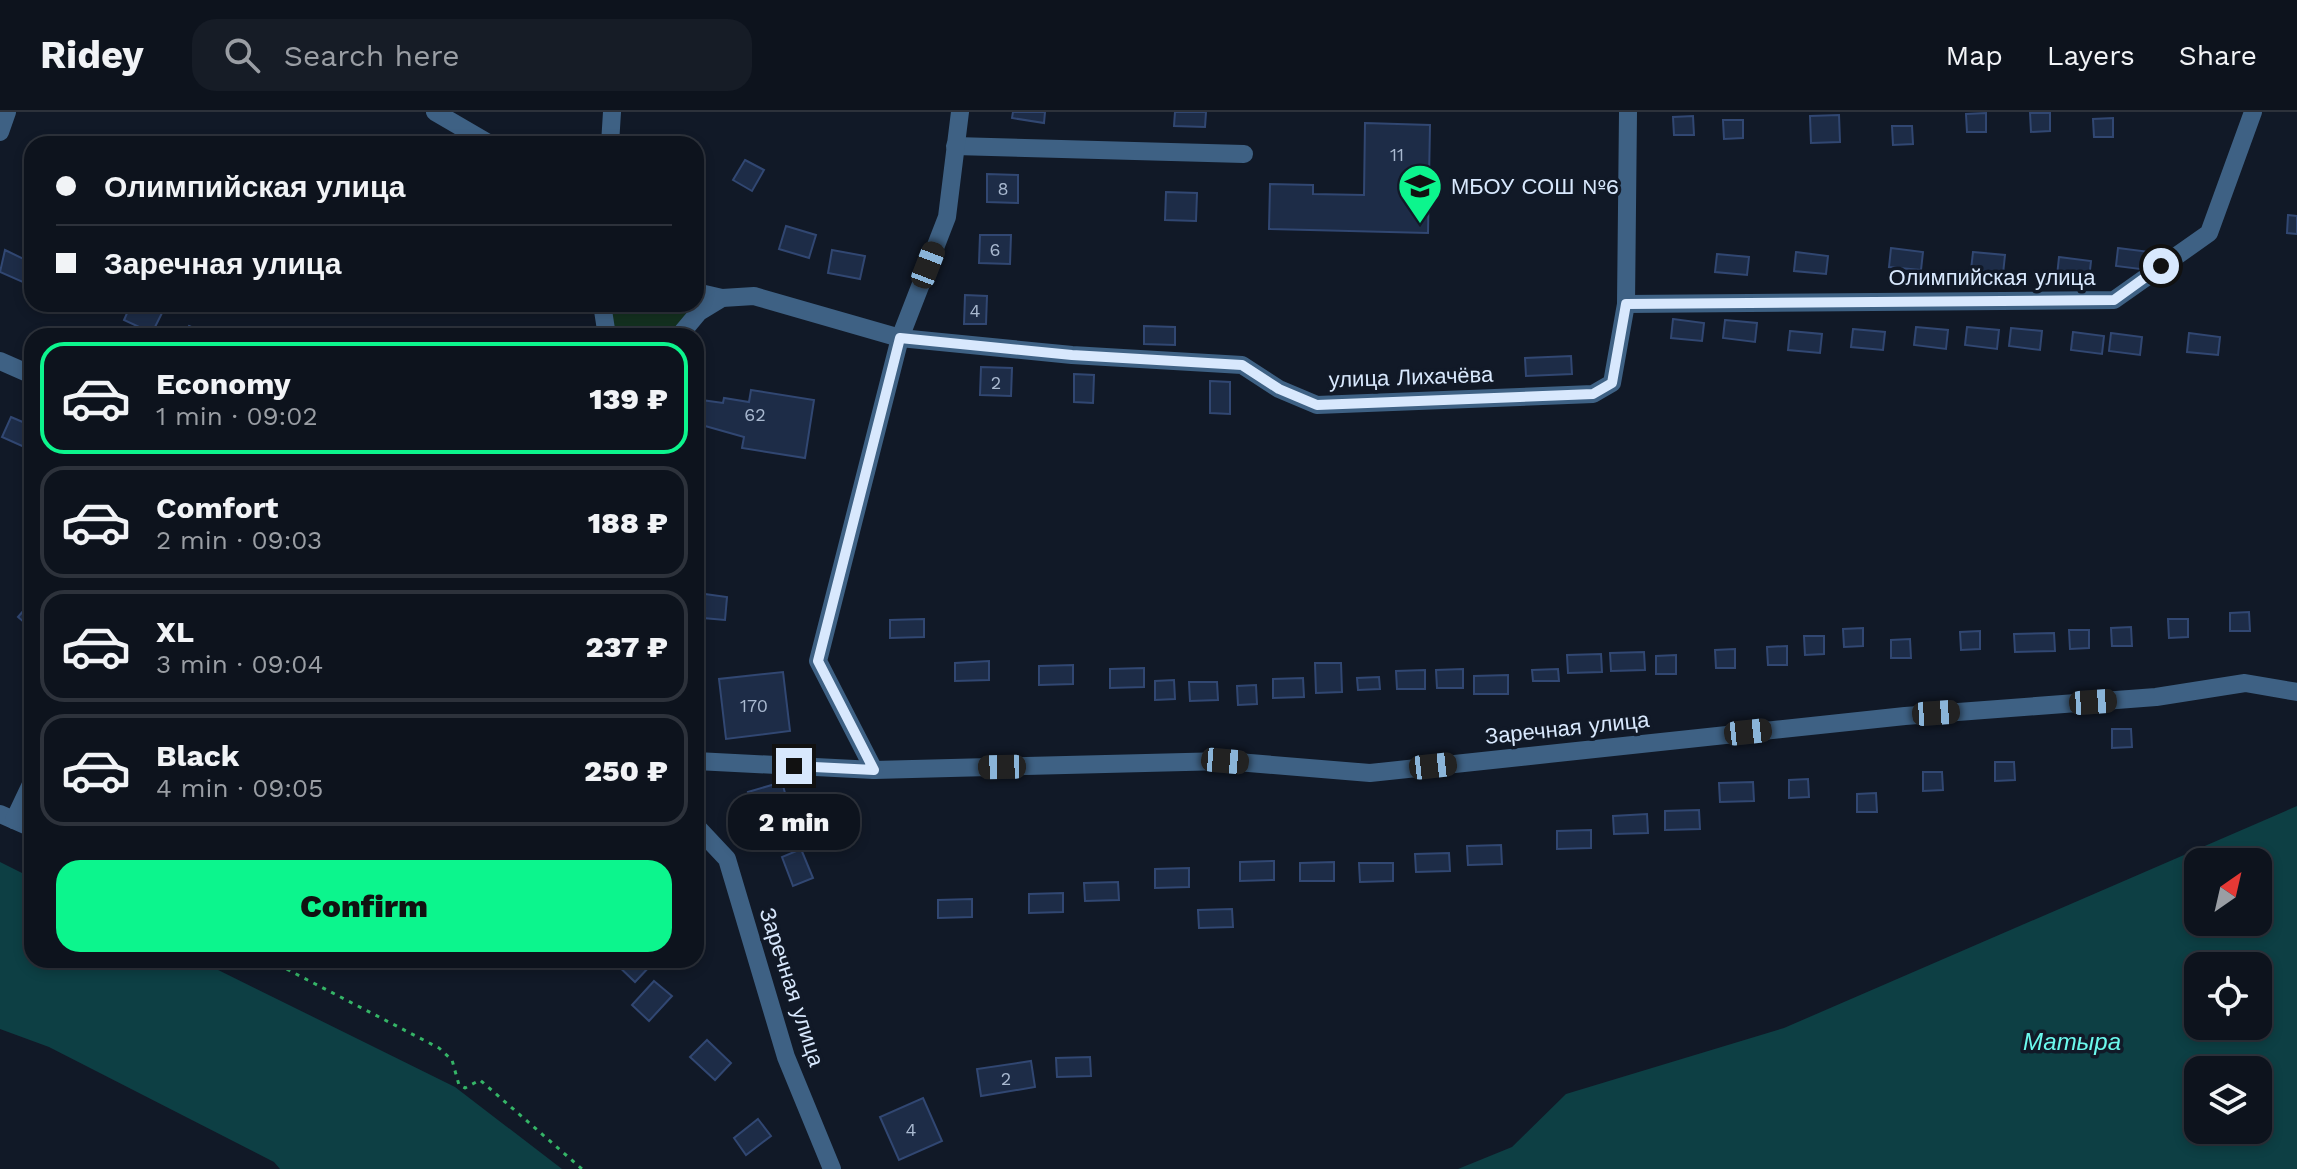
<!DOCTYPE html>
<meta charset="utf-8">
<style>
body{margin:0;font-family:"Work Sans",sans-serif;background:#161c26;color:#f1f3f6;height:100vh;display:flex;flex-direction:column;font-size:30px;white-space:nowrap}
*{box-sizing:border-box;margin:0}
p{font-size:26px;color:#9a9ea4}
.icon{flex:none;width:44px;height:44px;fill:none;stroke:currentColor;stroke-width:2;stroke-linecap:round;stroke-linejoin:round}
.map{position:relative;flex:1;overflow:hidden}
.drawer{position:absolute;left:24px;top:216px;width:680px;height:640px;display:flex;flex-direction:column;background:#0d131d;border-radius:24px;box-shadow:0 4px 12px #0003,0 0 0 2px #2d323b}
.drawer>*{flex:none}
.top-card{position:absolute;left:24px;top:24px;width:680px;height:176px;border-radius:24px;box-shadow:0 4px 12px #0003,0 0 0 2px #2d323b;display:grid;align-content:center;height:176px;padding:0 32px;background:#0d131d}
.needle{width:52px;rotate:34deg}
.tools{position:absolute;left:2184px;top:736px;display:grid;gap:16px}
.tools a{display:grid;place-items:center;width:88px;height:88px;border-radius:16px;background:#0d131d;box-shadow:0 4px 12px #0003,0 0 0 2px #2d323b;font-size:40px}
.end{position:absolute;width:36px;height:36px;margin:-18px;border:10px solid #d8e8fd;background:#111;box-shadow:0 0 0 4px #111}
.from{border-radius:50%}
.bubble{position:absolute;height:56px;border-radius:24px;background:#0d131d;box-shadow:0 4px 12px #0003,0 0 0 2px #2d323b;font-size:26px;font-weight:800;line-height:56px;text-align:center}
.car{position:absolute;width:24px;height:48px;margin:-24px -12px;border-radius:10px;box-shadow:0 0 6px 2px #0007;background:linear-gradient(#222 24%,#8ab4d8 0 40%,#222 0 76%,#8ab4d8 0 86%,#222 0)}
.top-card b{display:flex;align-items:center;gap:28px;height:76px;font-size:30px}
.top-card b+b{border-top:2px solid #2d323b}
.top-card i{width:20px;height:20px;background:#f1f3f6}
ul{padding:14px 0 0;list-style:none}
li{display:flex;align-items:center;gap:24px;height:112px;margin:0 16px 12px;padding:0 16px;border:4px solid #2d323b;border-radius:24px}
li div{flex:1}
li b{display:block;font-size:30px}
li em{font-style:normal;font-weight:800}
li.active{border-color:#0cf58d}
li>.icon{width:72px;height:72px;stroke-width:1.5}
.cta{display:flex;gap:16px;margin-top:auto;padding:16px 32px}
.cta a{flex:1;height:92px;border-radius:24px;background:#0cf58d;color:#111;font-size:32px;font-weight:800;line-height:92px;text-align:center}
header{display:flex;align-items:center;gap:48px;box-sizing:border-box;height:112px;padding:0 40px;background:#0d131d;border-bottom:2px solid #2d323b}
header strong{font-size:38px}
nav{display:flex;gap:44px;margin-inline-start:auto;font-size:28px}
.search{width:560px;height:72px;background:#161c26;display:flex;align-items:center;gap:20px;box-sizing:border-box;padding:0 28px;border-radius:24px;color:#9a9ea4;font-size:30px}
.map>svg:first-child{display:block}
</style>
<header>
<strong>Ridey</strong>
<div class="search"><svg class="icon" aria-label="search" viewBox="0 0 24 24"><circle cx="10" cy="10" r="6"/><path d="M15 15l6 6"/></svg>Search here</div>
<nav><a>Map</a><a>Layers</a><a>Share</a></nav>
</header>
<div class="map">
<svg width="2297" height="1057" viewBox="0 0 2297 1057">
<rect width="100%" height="100%" fill="#111927"/>
<polygon fill="#143120" points="606,192 694,192 671,224 611,224"/>
<g fill="#0d3f44" fill-rule="evenodd">
<path d="M 2297,694 L 2297,1057 L 1458,1057 L 1512,1035 L 1566,982 L 1784,916 ZM 2198,750 L 2258,750 L 2258,810 L 2198,810 ZM 2198,854 L 2258,854 L 2258,914 L 2198,914 ZM 2198,958 L 2258,958 L 2258,1018 L 2198,1018 Z"/>
<polygon points="0,750 32,766 32,848 198,848 455,975 562,1057 280,1057 274,1050 49,935 0,917"/>
</g>
<g fill="#1d2c47" stroke="#314772" stroke-width="2">
<polygon points="1013,0 1045,0 1044,11 1012,6"/>
<polygon points="1175,0 1206,0 1205,15 1174,14"/>
<polygon points="1986,1 1986,20 1967,20 1966,2"/>
<polygon points="2030,1 2050,1 2050,19 2031,20"/>
<polygon points="1839,3 1840,30 1811,31 1810,4"/>
<polygon points="1693,4 1694,23 1674,23 1673,5"/>
<polygon points="2113,6 2113,25 2094,25 2093,7"/>
<polygon points="1723,8 1743,8 1743,26 1724,27"/>
<polygon points="1365,11 1430,13 1428,121 1269,117 1270,72 1313,73 1313,82 1364,83"/>
<polygon points="1892,14 1912,14 1913,32 1893,33"/>
<polygon points="425,24 436,32 419,32"/>
<polygon points="665,24 680,32 660,32"/>
<polygon points="745,48 764,58 752,79 733,68"/>
<polygon points="987,62 1018,63 1018,91 987,90"/>
<polygon points="1166,80 1197,81 1196,109 1165,108"/>
<polygon points="2288,103 2297,104 2297,122 2287,121"/>
<polygon points="786,114 816,123 809,146 779,137"/>
<polygon points="980,123 1011,123 1010,152 979,151"/>
<polygon points="1891,136 1923,140 1921,158 1889,155"/>
<polygon points="2118,136 2150,140 2148,158 2116,154"/>
<polygon points="5,138 32,151 25,171 0,160"/>
<polygon points="832,138 865,144 860,167 828,161"/>
<polygon points="1796,140 1828,144 1826,162 1794,159"/>
<polygon points="1973,140 2005,143 2003,162 1971,158"/>
<polygon points="1717,142 1749,145 1747,163 1715,160"/>
<polygon points="2059,145 2091,149 2089,167 2057,164"/>
<polygon points="965,183 987,184 986,212 964,212"/>
<polygon points="131,192 142,192 162,201 152,221 124,208"/>
<polygon points="1673,207 1704,211 1702,229 1671,226"/>
<polygon points="1725,208 1757,211 1755,230 1723,226"/>
<polygon points="189,214 212,224 185,224"/>
<polygon points="1144,214 1175,215 1175,233 1144,232"/>
<polygon points="1916,215 1948,218 1946,237 1914,233"/>
<polygon points="1967,215 1999,218 1997,237 1965,233"/>
<polygon points="2011,216 2042,219 2040,238 2009,234"/>
<polygon points="1853,217 1885,220 1883,238 1851,235"/>
<polygon points="1790,219 1822,222 1820,241 1788,238"/>
<polygon points="2073,220 2104,224 2102,242 2071,238"/>
<polygon points="2111,221 2142,225 2140,243 2109,239"/>
<polygon points="2189,221 2220,225 2218,243 2187,240"/>
<polygon points="1571,244 1572,262 1526,264 1525,246"/>
<polygon points="981,255 1012,256 1011,284 980,283"/>
<polygon points="1074,262 1094,263 1093,291 1074,290"/>
<polygon points="1210,269 1230,270 1230,302 1210,301"/>
<polygon points="751,278 814,288 805,346 742,336 744,325 698,312 701,288 723,291 724,286 749,290"/>
<polygon points="11,305 32,314 31,338 2,325"/>
<polygon points="705,482 727,485 725,508 703,506"/>
<polygon points="31,490 32,491 32,517 18,505"/>
<polygon points="2249,500 2250,519 2230,519 2230,501"/>
<polygon points="924,507 924,525 890,526 890,508"/>
<polygon points="2168,507 2188,507 2188,525 2169,526"/>
<polygon points="2131,515 2132,534 2112,534 2111,516"/>
<polygon points="1863,516 1863,534 1844,535 1843,517"/>
<polygon points="2069,518 2089,518 2089,536 2070,537"/>
<polygon points="1980,519 1980,537 1961,538 1960,520"/>
<polygon points="2054,521 2055,539 2015,540 2014,522"/>
<polygon points="1804,524 1824,524 1824,542 1805,543"/>
<polygon points="1910,527 1911,546 1891,546 1891,528"/>
<polygon points="1787,534 1787,553 1768,553 1767,535"/>
<polygon points="1735,537 1735,556 1716,556 1715,538"/>
<polygon points="1644,540 1645,558 1611,559 1610,541"/>
<polygon points="1601,542 1602,560 1568,561 1567,543"/>
<polygon points="1676,543 1676,562 1656,562 1656,544"/>
<polygon points="989,549 989,568 955,569 955,551"/>
<polygon points="1315,551 1341,551 1342,580 1316,581"/>
<polygon points="1073,553 1073,572 1039,573 1039,554"/>
<polygon points="1144,556 1144,575 1110,576 1110,557"/>
<polygon points="1463,557 1463,576 1437,576 1436,558"/>
<polygon points="1558,557 1559,569 1533,569 1532,558"/>
<polygon points="1425,558 1425,577 1397,577 1396,559"/>
<polygon points="783,560 790,619 726,627 719,567"/>
<polygon points="1508,563 1508,582 1474,582 1474,564"/>
<polygon points="1379,565 1380,577 1358,578 1357,566"/>
<polygon points="1303,566 1304,585 1273,586 1273,567"/>
<polygon points="1174,568 1175,587 1155,588 1155,569"/>
<polygon points="1189,570 1217,570 1218,588 1190,589"/>
<polygon points="1256,573 1257,592 1238,593 1237,574"/>
<polygon points="2112,617 2131,617 2132,635 2112,636"/>
<polygon points="1995,650 2014,650 2015,668 1995,669"/>
<polygon points="1923,660 1942,660 1943,678 1923,679"/>
<polygon points="1808,667 1809,685 1789,686 1789,668"/>
<polygon points="782,670 791,703 757,713 748,680"/>
<polygon points="1753,670 1754,689 1720,690 1719,671"/>
<polygon points="1876,681 1877,700 1857,700 1857,682"/>
<polygon points="1699,698 1700,717 1665,718 1665,699"/>
<polygon points="1647,702 1648,721 1614,722 1613,704"/>
<polygon points="1591,718 1591,736 1557,737 1557,719"/>
<polygon points="1501,733 1502,752 1468,753 1467,734"/>
<polygon points="801,737 813,766 793,774 782,745"/>
<polygon points="1449,741 1450,759 1416,760 1415,742"/>
<polygon points="1274,749 1274,768 1240,769 1240,750"/>
<polygon points="1334,750 1334,769 1300,769 1300,751"/>
<polygon points="1359,751 1393,751 1393,769 1360,770"/>
<polygon points="1189,756 1189,775 1155,776 1155,757"/>
<polygon points="1118,770 1119,788 1085,789 1084,771"/>
<polygon points="1063,781 1063,800 1029,801 1029,782"/>
<polygon points="972,787 972,805 938,806 938,788"/>
<polygon points="1232,797 1233,815 1199,816 1198,798"/>
<polygon points="612,848 645,848 651,853 635,870"/>
<polygon points="654,869 672,884 649,909 632,893"/>
<polygon points="707,928 731,951 715,968 690,945"/>
<polygon points="1090,945 1091,964 1057,965 1056,946"/>
<polygon points="1031,949 1035,975 981,984 977,957"/>
<polygon points="923,986 942,1029 899,1048 880,1005"/>
<polygon points="758,1007 771,1024 746,1043 734,1026"/>
</g>
<g fill="none" stroke-linecap="round" stroke-linejoin="round">
<polyline stroke="#35b567" stroke-width="3" stroke-dasharray="4 6" stroke-linecap="butt" points="269,848 439,936 452,948 459,973 465,976 480,968 582,1057"/>
<g stroke="#3e6184" stroke-width="18">
<polyline points="435,0 490,32"/>
<polyline points="0,20 7,0"/>
<polyline points="610,32 612,0"/>
<polyline points="955,34 1244,42"/>
<polyline points="696,180 722,186"/>
<polyline points="602,192 607,224"/>
<polyline points="1626,192 2114,188 2209,121 2253,0"/>
<polyline points="679,224 699,200 722,186 754,184 900,226 1072,243 1242,253 1279,277 1317,293 1593,282 1612,271 1626,192 1628,0"/>
<polyline points="0,249 32,263"/>
<polyline points="696,649 874,658 1225,649 1370,661 1905,604 2156,585 2245,571 2297,580"/>
<polyline points="874,658 818,549 900,226 947,105 960,0"/>
<polyline points="0,702 32,716"/>
<polyline points="14,708 32,670"/>
<polyline points="696,714 727,747 786,945 832,1057"/>
</g>
</g>
<g fill="none" stroke-linecap="round" stroke-linejoin="round">
<polyline stroke="#d8e8fd" stroke-width="10" points="794,654 874,658 818,549 900,226 1072,243 1242,253 1279,277 1317,293 1593,282 1612,271 1626,192 2114,188 2161,154"/>
</g>
<defs>
<g id="school-pin" transform="scale(2.3)"><path d="M0 17L-7.5 6A9.5 9.5 0 1 1 7.5 6Z" fill="#0cf58d" stroke="#111927"/><path d="M0-5L7-2L0 1L-7-2ZM-4 1L0 2.5L4 1V4Q0 6-4 4Z" fill="#111"/></g>
</defs>
<g fill-rule="evenodd">
<use href="#school-pin" x="1420" y="74"/>
</g>
<g text-anchor="middle" dominant-baseline="central" stroke-width="7" stroke-linejoin="round" paint-order="stroke">
<g font-size="18" fill="#a9b9d0">
<text x="1397" y="42">11</text>
<text x="1003" y="76">8</text>
<text x="995" y="137">6</text>
<text x="975" y="198">4</text>
<text x="996" y="270">2</text>
<text x="755" y="302">62</text>
<text x="754" y="593">170</text>
<text x="1006" y="966">2</text>
<text x="911" y="1017">4</text>
</g>
<g font-size="22" fill="#d8e8fd" stroke="#111927" text-anchor="start">
<text x="1451" y="74">МБОУ СОШ №6</text>
</g>
<g font-size="22" fill="#d8e8fd" stroke="#111927">
<text x="1992" y="165">Олимпийская улица</text>
<text transform="translate(1411 265) rotate(-2)">улица Лихачёва</text>
<text transform="translate(1567 616) rotate(-6)">Заречная улица</text>
<text transform="translate(792 875) rotate(72)">Заречная улица</text>
</g>
<g font-size="24" font-style="italic" fill="#6bf9ed" stroke="#111927">
<text x="2072" y="930">Матыра</text>
</g>
</g>
</svg>
<div class="tools">
<a><svg class="needle" viewBox="-14 -14 28 28"><path d="M0-13l5 13h-10z" fill="#e53935"/><path d="M0 13l5-13h-10z" fill="#9a9ea4"/></svg></a>
<a><svg class="icon" aria-label="locate" viewBox="0 0 24 24"><circle cx="12" cy="12" r="6"/><path d="M12 2v4M12 18v4M2 12h4M18 12h4"/></svg></a>
<a><svg class="icon" aria-label="layers" viewBox="0 0 24 24"><path d="M12 4l9 5-9 5-9-5zM3 14l9 5 9-5"/></svg></a>
</div>
<i class="end from" style="left:2161px;top:154px"></i>
<i class="end" style="left:794px;top:654px"></i>
<div class="bubble" style="left:728px;top:682px;width:132px">2 min</div>
<i class="car" style="left:928px;top:153px;rotate:21deg"></i>
<i class="car" style="left:2093px;top:590px;rotate:86deg"></i>
<i class="car" style="left:1936px;top:601px;rotate:86deg"></i>
<i class="car" style="left:1748px;top:620px;rotate:84deg"></i>
<i class="car" style="left:1225px;top:649px;rotate:95deg"></i>
<i class="car" style="left:1433px;top:654px;rotate:84deg"></i>
<i class="car" style="left:1002px;top:655px;rotate:269deg"></i>
<div class="top-card">
<b><i class="from"></i>Олимпийская улица</b>
<b><i></i>Заречная улица</b>
</div>
<section class="drawer">
<ul>
<li class="active"><svg class="icon" aria-label="car" viewBox="0 0 24 24"><path d="M5 17H2v-5l4-1 3-4h7l3 4 3 1v5h-3M9 17h6M6 11h13"/><circle cx="7" cy="17" r="2"/><circle cx="17" cy="17" r="2"/></svg><div><b>Economy</b><p>1 min · 09:02</p></div><em>139 ₽</em></li>
<li><svg class="icon" aria-label="car" viewBox="0 0 24 24"><path d="M5 17H2v-5l4-1 3-4h7l3 4 3 1v5h-3M9 17h6M6 11h13"/><circle cx="7" cy="17" r="2"/><circle cx="17" cy="17" r="2"/></svg><div><b>Comfort</b><p>2 min · 09:03</p></div><em>188 ₽</em></li>
<li><svg class="icon" aria-label="car" viewBox="0 0 24 24"><path d="M5 17H2v-5l4-1 3-4h7l3 4 3 1v5h-3M9 17h6M6 11h13"/><circle cx="7" cy="17" r="2"/><circle cx="17" cy="17" r="2"/></svg><div><b>XL</b><p>3 min · 09:04</p></div><em>237 ₽</em></li>
<li><svg class="icon" aria-label="car" viewBox="0 0 24 24"><path d="M5 17H2v-5l4-1 3-4h7l3 4 3 1v5h-3M9 17h6M6 11h13"/><circle cx="7" cy="17" r="2"/><circle cx="17" cy="17" r="2"/></svg><div><b>Black</b><p>4 min · 09:05</p></div><em>250 ₽</em></li>
</ul>
<div class="cta"><a>Confirm</a></div>
</section>
</div>
